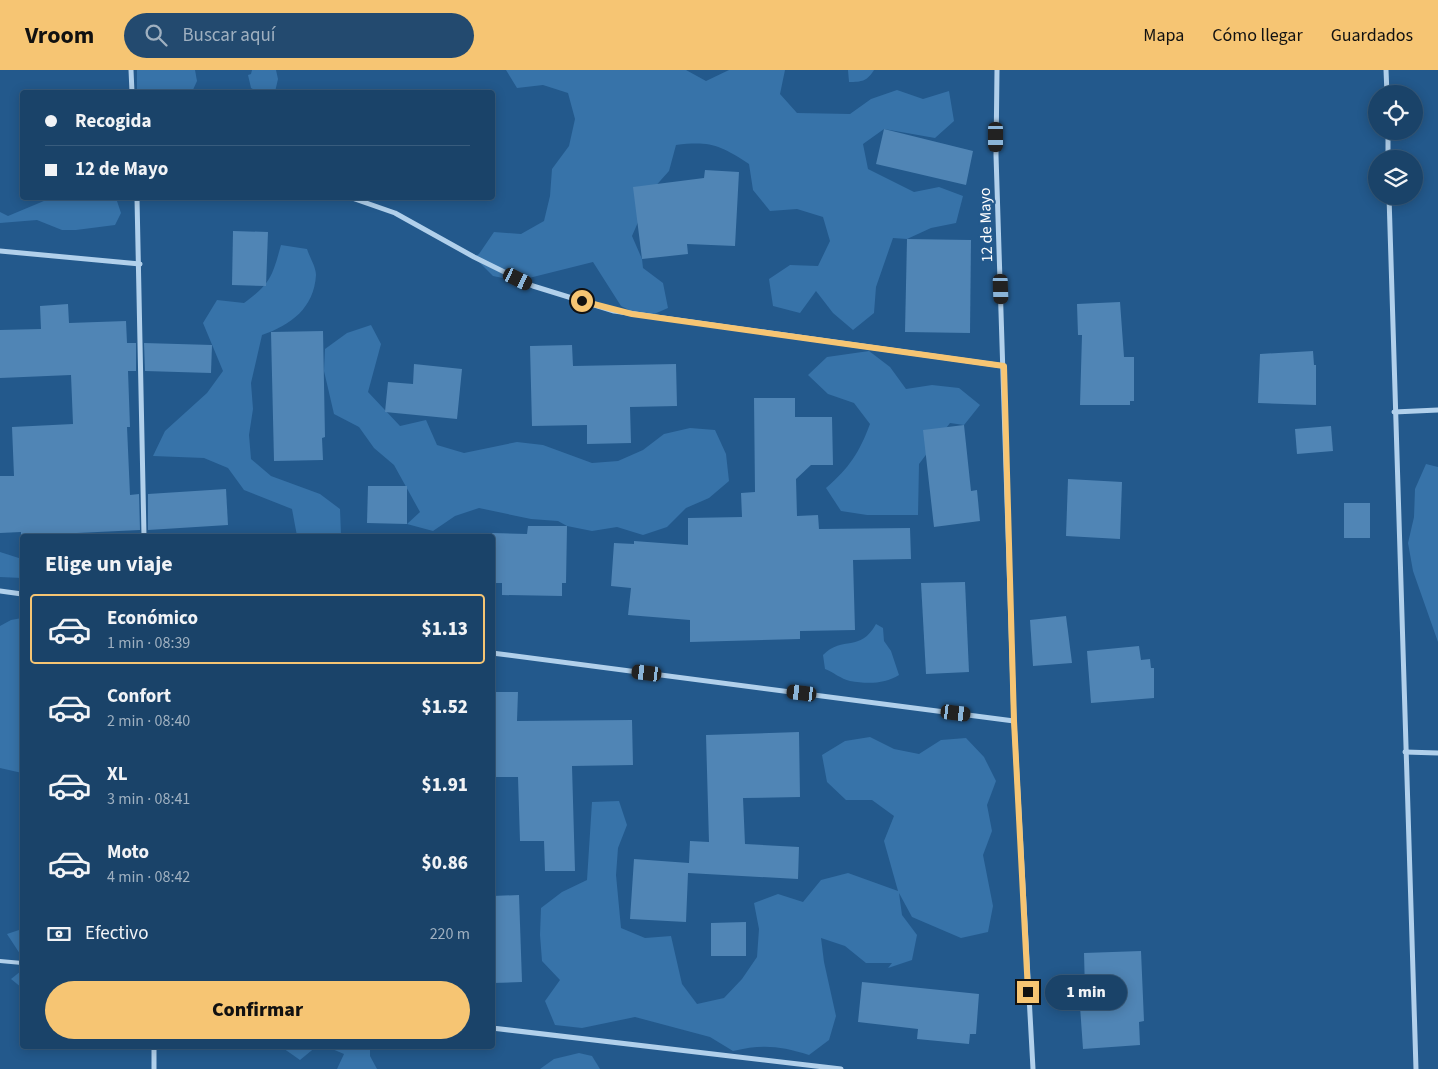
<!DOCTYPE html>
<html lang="es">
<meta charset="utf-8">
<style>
body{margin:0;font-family:"Source Sans 3",sans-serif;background:#234a6f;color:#f1f3f6;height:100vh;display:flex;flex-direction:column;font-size:19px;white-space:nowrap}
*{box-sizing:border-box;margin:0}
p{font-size:16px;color:#9fb0c0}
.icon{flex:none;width:28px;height:28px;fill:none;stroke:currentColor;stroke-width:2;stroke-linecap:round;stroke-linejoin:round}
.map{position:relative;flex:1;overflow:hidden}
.side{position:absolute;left:20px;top:464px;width:475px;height:515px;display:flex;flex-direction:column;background:#1a4369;border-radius:5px;box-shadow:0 2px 12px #0003,0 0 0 1px #385c7d}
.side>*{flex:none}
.top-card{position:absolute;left:20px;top:20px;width:475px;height:110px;border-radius:5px;box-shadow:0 2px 12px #0003,0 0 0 1px #385c7d;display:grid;align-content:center;height:110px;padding:0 25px;background:#1a4369}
.controls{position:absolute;left:1368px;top:15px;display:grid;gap:10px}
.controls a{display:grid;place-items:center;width:55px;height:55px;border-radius:50%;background:#1a4369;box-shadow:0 2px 12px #0003,0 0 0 1px #385c7d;font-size:25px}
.end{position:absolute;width:22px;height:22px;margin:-11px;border:6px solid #f6c573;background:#111;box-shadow:0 0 0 2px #111}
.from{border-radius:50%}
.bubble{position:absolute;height:35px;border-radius:18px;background:#1a4369;box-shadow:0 2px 12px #0003,0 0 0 1px #385c7d;font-size:16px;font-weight:800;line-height:35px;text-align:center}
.car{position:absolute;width:15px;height:30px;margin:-15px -8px;border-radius:6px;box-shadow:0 0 4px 1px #0007;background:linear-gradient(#222 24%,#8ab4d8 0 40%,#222 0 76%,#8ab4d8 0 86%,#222 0)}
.top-card b{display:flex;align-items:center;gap:18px;height:48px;font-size:19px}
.top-card b+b{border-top:1px solid #385c7d}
.top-card i{width:12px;height:12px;background:#f1f3f6}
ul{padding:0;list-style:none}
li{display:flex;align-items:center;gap:15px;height:70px;margin:0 10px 8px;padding:0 15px;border:2px solid transparent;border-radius:5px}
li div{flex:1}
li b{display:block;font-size:19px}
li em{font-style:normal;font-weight:800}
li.active{border-color:#f6c573}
li>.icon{width:45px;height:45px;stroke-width:1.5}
h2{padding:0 25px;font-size:22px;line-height:60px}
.pay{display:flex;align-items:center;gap:12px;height:55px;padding:0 25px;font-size:19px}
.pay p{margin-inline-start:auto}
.cta{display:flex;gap:10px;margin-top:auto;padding:10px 25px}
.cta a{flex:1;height:58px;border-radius:30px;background:#f6c573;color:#111;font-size:20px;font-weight:800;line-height:58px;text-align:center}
header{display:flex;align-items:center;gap:30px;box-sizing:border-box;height:70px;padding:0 25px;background:#f6c573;color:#111}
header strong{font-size:24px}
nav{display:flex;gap:28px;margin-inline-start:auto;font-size:18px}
.search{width:350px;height:45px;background:#234a6f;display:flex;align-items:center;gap:12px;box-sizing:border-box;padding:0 18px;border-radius:28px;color:#9fb0c0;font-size:19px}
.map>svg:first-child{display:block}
</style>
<header>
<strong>Vroom</strong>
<div class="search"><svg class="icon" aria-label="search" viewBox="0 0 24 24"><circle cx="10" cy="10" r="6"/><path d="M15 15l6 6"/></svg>Buscar aquí</div>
<nav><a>Mapa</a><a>Cómo llegar</a><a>Guardados</a></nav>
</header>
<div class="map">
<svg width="1438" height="999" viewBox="0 0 1438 999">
<rect width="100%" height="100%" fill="#23598c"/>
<g fill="#3773a9">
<polygon points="137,0 195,0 197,11 192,22 137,22"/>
<polygon points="252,0 276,0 278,9 275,22 258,22 251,18 248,5 251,4"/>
<path d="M 506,0 L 686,0 L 706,11 L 729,0 L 785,0 L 780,24 L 797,43 L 850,44 L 871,29 L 897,20 L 923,29 L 949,21 L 954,51 L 935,68 L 884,59 L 863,74 L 868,99 L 914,122 L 939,117 L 963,126 L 956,153 L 931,158 L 907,169 L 893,168 L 876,217 L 874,243 L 853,260 L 833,243 L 816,221 L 800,243 L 773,236 L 769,209 L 790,195 L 818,196 L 830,171 L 823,147 L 797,139 L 770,141 L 753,120 L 749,94 C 720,75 710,71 676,75 L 669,101 L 652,120 L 632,166 L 642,189 L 643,198 L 663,213 L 668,238 L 645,248 L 621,236 L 593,192 L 517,211 L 493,206 L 474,187 L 479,184 L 494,162 L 521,164 L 544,151 L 550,126 L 552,99 L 569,76 L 575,49 L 568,23 L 543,15 L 517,18 Z"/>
<path d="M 848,0 L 874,0 C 867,11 862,12 849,12 Z"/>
<polygon points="51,128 116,128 121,143 115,155 76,160 62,160 37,150 0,153 0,142 8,146"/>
<path d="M 281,175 L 307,179 C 309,186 316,197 316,205 C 314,238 291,255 262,265 L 251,313 L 253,339 L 249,365 L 251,389 L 271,406 L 320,424 L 340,439 L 341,465 L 343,466 L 297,466 L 292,439 L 244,420 L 228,398 L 204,388 L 153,386 L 165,361 L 207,323 L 223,301 L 203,253 L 217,230 L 244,233 C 271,213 272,207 281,175 Z"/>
<polygon points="371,255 381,274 368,322 400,356 426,350 437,375 464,383 517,372 543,375 592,393 618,391 643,380 664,364 690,358 715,360 726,384 729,411 709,428 686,438 667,457 643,465 617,457 592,461 567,456 558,451 531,449 479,438 455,446 433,461 407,454 420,442 394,395 374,378 359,357 334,344 324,301 325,279 347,263"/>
<path d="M 869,281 L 890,297 L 906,319 L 932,315 L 959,318 L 980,335 L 964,355 L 950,353 L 919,394 L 918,445 L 867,445 L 841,441 L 826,418 C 850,397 859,383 870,354 L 854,333 L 828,324 L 808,305 L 827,287 Z"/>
<polygon points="1426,394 1438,397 1438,572 1413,501 1408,473 1414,447 1415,419"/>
<polygon points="0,482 22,489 22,508 0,507"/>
<polygon points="22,548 22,703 0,698 0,556 11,550"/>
<path d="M 876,554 L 883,558 L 884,571 L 891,581 L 899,605 C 885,614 867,614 850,611 C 841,609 833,602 825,599 L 823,585 C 843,565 860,583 876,554 Z"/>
<path d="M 870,667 L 894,679 L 919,684 L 941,670 L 966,668 L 984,687 L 996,711 L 987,735 L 992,761 L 983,785 L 993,836 L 988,862 L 961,868 L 912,847 L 899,823 L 902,845 L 917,865 L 912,890 L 888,898 L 892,893 L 866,893 L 845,876 L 821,868 L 824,892 L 836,946 L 829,970 L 809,985 C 780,976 763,974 733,981 L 710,967 L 635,947 L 582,958 L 555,955 L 545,931 L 560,910 L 542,891 L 540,865 L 541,838 L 562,822 L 587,810 L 592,732 L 619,731 L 627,755 L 618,778 L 616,805 L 621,858 L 645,868 L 671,866 L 682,914 L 697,934 L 724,928 L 742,909 L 757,887 L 759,859 L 754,833 L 778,824 L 803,832 L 821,810 L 848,803 L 898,821 L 884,771 L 894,746 L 872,730 L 846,730 L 827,712 L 822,685 L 845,671 Z"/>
<polygon points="22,859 22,918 11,909 21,901 22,887 7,864"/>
<polygon points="280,976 317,976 300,990"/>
<polygon points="325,976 370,976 370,986 377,999 337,999 344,984"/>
<polygon points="579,983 592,986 600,999 540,999 554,989"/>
</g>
<g fill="#5085b5">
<polygon points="884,59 973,81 966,115 876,94"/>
<polygon points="705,100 739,102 735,176 687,174 688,184 642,189 633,117 704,108"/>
<polygon points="233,161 268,162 266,216 232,215"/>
<polygon points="907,169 971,170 970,263 905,262"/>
<polygon points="1120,232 1124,287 1134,287 1134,331 1130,331 1130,335 1080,335 1082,265 1078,265 1077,234"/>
<polygon points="68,234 69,253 126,251 127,273 136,273 136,301 128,301 130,357 127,357 130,425 139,424 140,460 77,463 77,466 21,466 21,462 0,463 0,406 14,406 12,357 73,354 71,305 0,308 0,260 41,259 40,236"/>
<polygon points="323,261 325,367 322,368 323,390 274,391 271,262"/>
<polygon points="144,273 212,275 211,303 145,301"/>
<polygon points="572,275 573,296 676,294 677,336 630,337 631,373 587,374 587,355 532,356 530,276"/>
<polygon points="1313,281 1314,295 1316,295 1316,335 1258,333 1260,284"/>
<polygon points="414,294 462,299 457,349 385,342 388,312 413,314"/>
<polygon points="754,328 795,328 795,347 832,347 833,395 811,395 796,409 797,446 818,445 819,459 910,458 911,489 853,490 855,560 800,561 800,569 690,572 690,550 628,545 631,518 611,516 614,473 634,474 634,471 688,475 688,448 742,447 741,423 755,422"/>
<polygon points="964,355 971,421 977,420 980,451 934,457 923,360"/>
<polygon points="1331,356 1333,381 1297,384 1295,359"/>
<polygon points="1068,409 1122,412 1120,469 1066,466"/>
<polygon points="368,416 407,416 407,454 367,453"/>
<polygon points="226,419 228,455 148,460 148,424"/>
<rect x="1344" y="433" width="26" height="35"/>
<polygon points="528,456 567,456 566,513 562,513 562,526 502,525 502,513 492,513 492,463 527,464"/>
<polygon points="965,512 969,602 926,604 921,513"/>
<polygon points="1066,546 1072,593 1033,596 1030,550"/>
<polygon points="1139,576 1141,590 1150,589 1151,598 1154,598 1154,628 1091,633 1087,581"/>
<polygon points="492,622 518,622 517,651 632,650 633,695 572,696 575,801 545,801 544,771 520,771 518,707 494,707"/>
<polygon points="799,662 800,727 743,728 745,774 799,777 798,809 688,803 686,852 630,849 634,789 689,793 690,771 709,772 706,665"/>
<polygon points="519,825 522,912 492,913 492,826"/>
<polygon points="746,852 746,886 711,886 711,853"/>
<polygon points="1141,881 1144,951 1139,952 1140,975 1083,979 1079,922 1085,921 1084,883"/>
<polygon points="862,912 979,924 976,964 970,964 969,974 917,969 918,959 858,952"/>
</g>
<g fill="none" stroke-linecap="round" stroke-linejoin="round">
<polyline stroke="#b1d0eb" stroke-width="4" points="0,891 22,893"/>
<g stroke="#b1d0eb" stroke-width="5">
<polyline points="131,0 132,22"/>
<polyline points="997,0 996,85 1014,651 1033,999"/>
<polyline points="1386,0 1387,24"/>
<polyline points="1388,61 1388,89"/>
<polyline points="1389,126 1416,999"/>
<polyline points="137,128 144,466"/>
<polyline points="352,128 395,143 474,187 533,216 614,241 1004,296"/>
<polyline points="0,181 140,194"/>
<polyline points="1394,342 1438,340"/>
<polyline points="0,521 22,524"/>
<polyline points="492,583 1014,651"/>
<polyline points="1405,682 1438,683"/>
<polyline points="492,958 841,999"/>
<polyline points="154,976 154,999"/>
</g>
</g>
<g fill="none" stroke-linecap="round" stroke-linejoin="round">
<polyline stroke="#f6c573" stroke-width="6" points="582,231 632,244 1004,296 1014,651 1028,922"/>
</g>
<g text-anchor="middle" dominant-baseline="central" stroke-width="4.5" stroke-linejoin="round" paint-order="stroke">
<g font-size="16" fill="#fff" stroke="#23598c">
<text transform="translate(986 155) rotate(-92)">12 de Mayo</text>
</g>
</g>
</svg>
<div class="controls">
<a><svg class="icon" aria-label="locate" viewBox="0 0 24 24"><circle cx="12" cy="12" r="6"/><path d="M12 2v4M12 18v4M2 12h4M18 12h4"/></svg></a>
<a><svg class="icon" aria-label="layers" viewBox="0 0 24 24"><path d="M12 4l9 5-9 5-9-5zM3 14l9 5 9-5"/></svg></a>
</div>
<i class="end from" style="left:582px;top:231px"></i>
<i class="end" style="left:1028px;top:922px"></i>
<div class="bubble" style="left:1045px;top:905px;width:82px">1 min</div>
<i class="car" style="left:996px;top:67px;rotate:180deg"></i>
<i class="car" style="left:518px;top:209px;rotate:116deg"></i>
<i class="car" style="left:1001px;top:219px;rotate:178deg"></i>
<i class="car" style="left:647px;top:603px;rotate:277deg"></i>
<i class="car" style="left:802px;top:623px;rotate:277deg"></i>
<i class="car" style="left:956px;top:643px;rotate:97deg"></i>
<div class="top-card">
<b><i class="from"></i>Recogida</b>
<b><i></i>12 de Mayo</b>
</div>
<section class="side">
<h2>Elige un viaje</h2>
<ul>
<li class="active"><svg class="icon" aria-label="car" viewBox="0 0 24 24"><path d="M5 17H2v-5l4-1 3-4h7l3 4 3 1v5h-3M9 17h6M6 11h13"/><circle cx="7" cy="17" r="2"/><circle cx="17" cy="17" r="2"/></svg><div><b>Económico</b><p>1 min · 08:39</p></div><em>$1.13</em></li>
<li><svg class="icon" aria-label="car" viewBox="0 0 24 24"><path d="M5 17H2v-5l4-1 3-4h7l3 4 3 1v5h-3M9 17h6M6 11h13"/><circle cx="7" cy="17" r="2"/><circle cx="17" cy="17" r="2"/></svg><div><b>Confort</b><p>2 min · 08:40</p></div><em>$1.52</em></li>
<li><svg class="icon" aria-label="car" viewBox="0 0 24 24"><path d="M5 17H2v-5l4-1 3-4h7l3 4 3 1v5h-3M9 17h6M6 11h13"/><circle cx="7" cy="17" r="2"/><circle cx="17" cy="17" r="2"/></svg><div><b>XL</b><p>3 min · 08:41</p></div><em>$1.91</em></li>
<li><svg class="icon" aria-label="car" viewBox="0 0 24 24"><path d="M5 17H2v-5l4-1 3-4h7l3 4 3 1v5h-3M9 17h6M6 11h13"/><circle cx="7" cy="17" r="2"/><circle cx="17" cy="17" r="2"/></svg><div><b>Moto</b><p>4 min · 08:42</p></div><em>$0.86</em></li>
</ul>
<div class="pay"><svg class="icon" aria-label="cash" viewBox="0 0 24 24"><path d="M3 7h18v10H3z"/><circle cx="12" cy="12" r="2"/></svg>Efectivo<p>220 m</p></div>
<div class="cta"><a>Confirmar</a></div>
</section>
</div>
